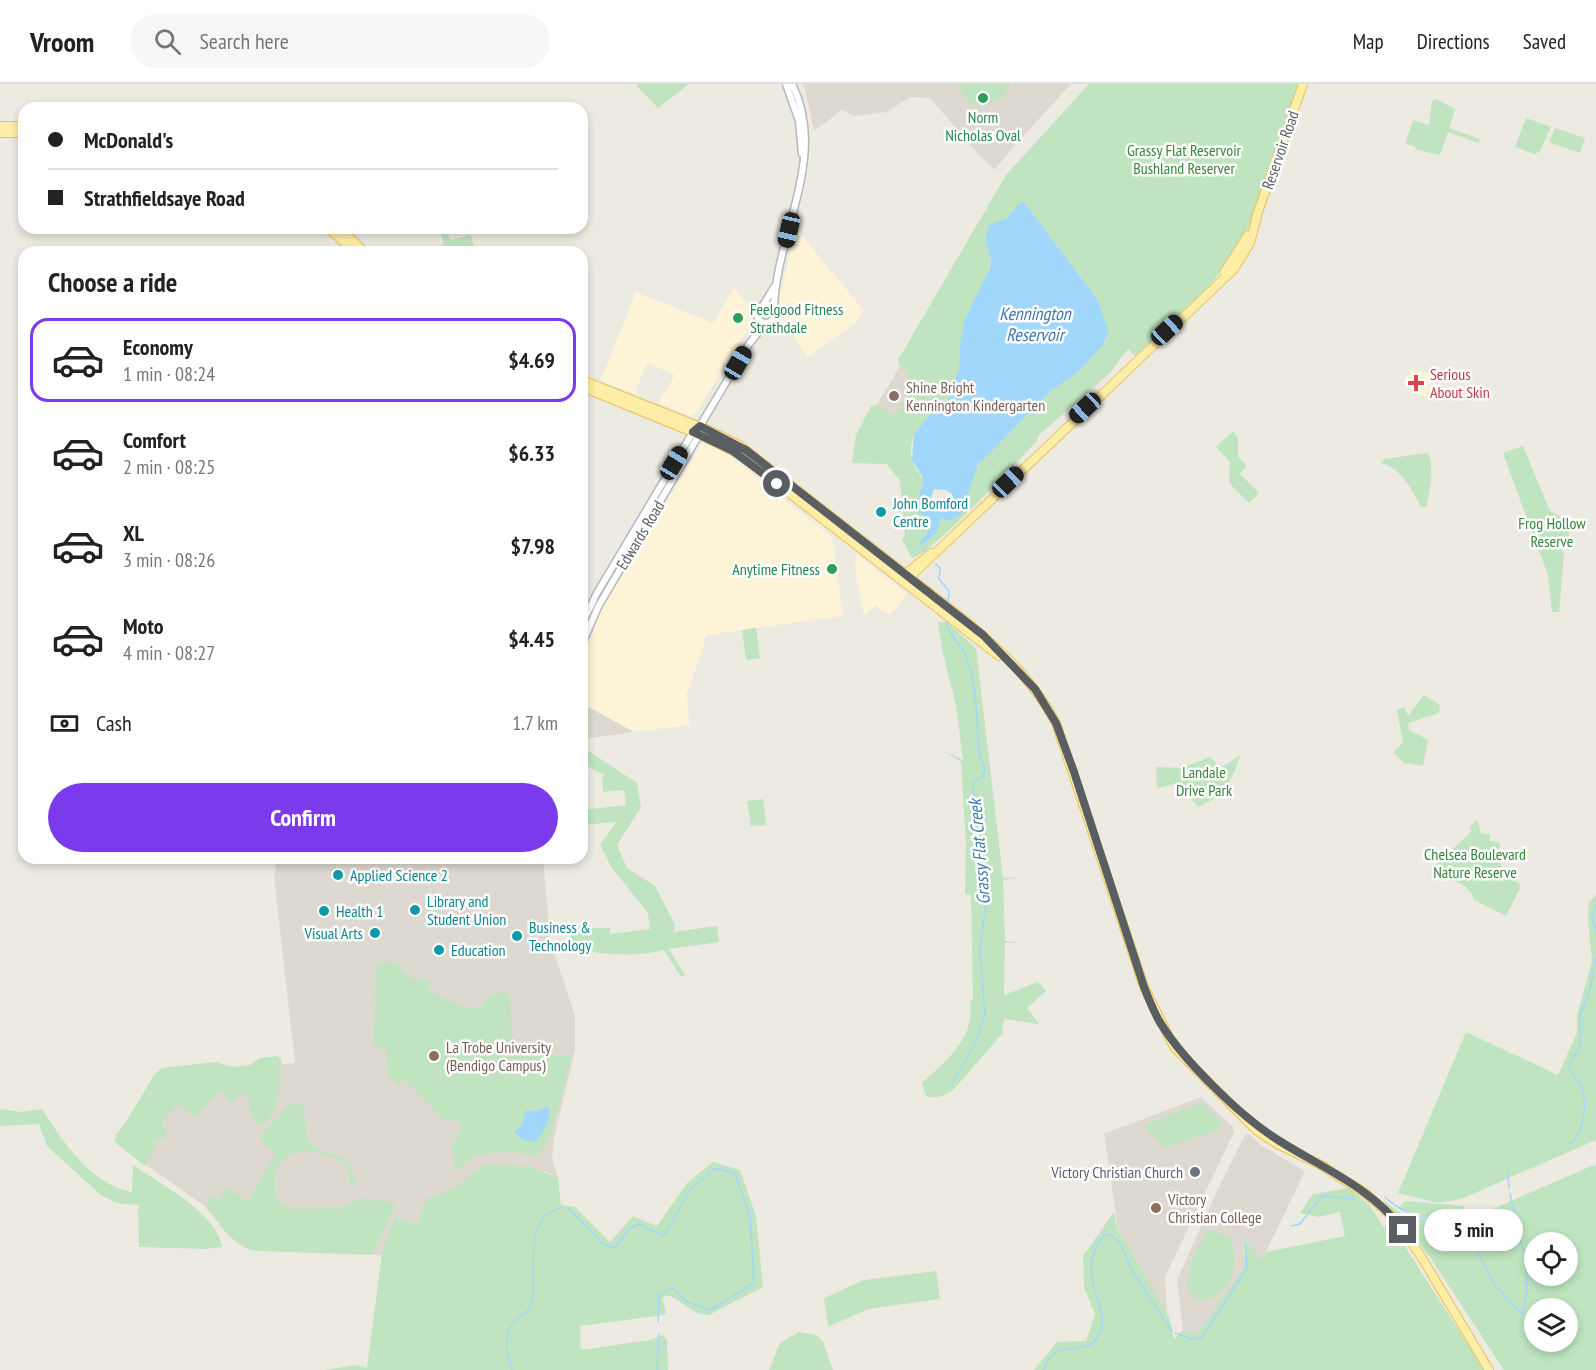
<!DOCTYPE html>
<meta charset="utf-8">
<style>
body{margin:0;font-family:"PT Sans Narrow",sans-serif;background:#f6f6f6;color:#222;height:100vh;display:flex;flex-direction:column;font-size:22px;white-space:nowrap}
*{box-sizing:border-box;margin:0}
p{font-size:20px;color:#767676}
.icon{flex:none;width:33px;height:33px;fill:none;stroke:currentColor;stroke-width:2;stroke-linecap:round;stroke-linejoin:round}
.map{position:relative;flex:1;overflow:hidden}
.drawer{position:absolute;left:18px;top:162px;width:570px;height:618px;display:flex;flex-direction:column;background:#fff;border-radius:18px;box-shadow:0 3px 9px #0003}
.drawer>*{flex:none}
.guide{position:absolute;left:18px;top:18px;width:570px;height:132px;border-radius:18px;box-shadow:0 3px 9px #0003;display:grid;align-content:center;height:132px;padding:0 30px;background:#fff}
.buttons{position:absolute;left:1524px;top:1148px;display:grid;gap:12px}
.buttons a{display:grid;place-items:center;width:54px;height:54px;border-radius:50%;background:#fff;box-shadow:0 3px 9px #0003;font-size:30px}
.end{position:absolute;width:27px;height:27px;margin:-14px;border:8px solid #5a5e62;background:#fff;box-shadow:0 0 0 3px #fff}
.from{border-radius:50%}
.bubble{position:absolute;height:42px;border-radius:21px;background:#fff;box-shadow:0 3px 9px #0003;font-size:20px;font-weight:700;line-height:42px;text-align:center}
.car{position:absolute;width:18px;height:36px;margin:-18px -9px;border-radius:8px;box-shadow:0 0 4px 2px #0007;background:linear-gradient(#222 24%,#8ab4d8 0 40%,#222 0 76%,#8ab4d8 0 86%,#222 0)}
.guide b{display:flex;align-items:center;gap:21px;height:57px;font-size:22px}
.guide b+b{border-top:2px solid #e0e0e0}
.guide i{width:15px;height:15px;background:#222}
ul{padding:0;list-style:none}
li{display:flex;align-items:center;gap:18px;height:84px;margin:0 12px 9px;padding:0 18px;border:3px solid transparent;border-radius:18px}
li div{flex:1}
li b{display:block;font-size:22px}
li em{font-style:normal;font-weight:700}
li.on{border-color:#7c3aed}
li>.icon{width:54px;height:54px;stroke-width:1.5}
h2{padding:0 30px;font-size:27px;line-height:72px}
.pay{display:flex;align-items:center;gap:15px;height:66px;padding:0 30px;font-size:22px}
.pay p{margin-inline-start:auto}
.cta{display:flex;gap:12px;margin-top:auto;padding:12px 30px}
.cta a{flex:1;height:69px;border-radius:36px;background:#7c3aed;color:#fff;font-size:24px;font-weight:700;line-height:69px;text-align:center}
header{display:flex;align-items:center;gap:36px;box-sizing:border-box;height:84px;padding:0 30px;background:#fff;border-bottom:2px solid #e0e0e0}
header strong{font-size:28px}
nav{display:flex;gap:33px;margin-inline-start:auto;font-size:21px}
.search{width:420px;height:54px;background:#f6f6f6;display:flex;align-items:center;gap:15px;box-sizing:border-box;padding:0 21px;border-radius:33px;color:#767676;font-size:22px}
.map>svg:first-child{display:block}
</style>
<header>
<strong>Vroom</strong>
<div class="search"><svg class="icon" aria-label="search" viewBox="0 0 24 24"><circle cx="10" cy="10" r="6"/><path d="M15 15l6 6"/></svg>Search here</div>
<nav><a>Map</a><a>Directions</a><a>Saved</a></nav>
</header>
<div class="map">
<svg width="1596" height="1286" viewBox="0 0 1596 1286">
<rect width="100%" height="100%" fill="#edeae2"/>
<g fill="#fdf3d7">
<polygon points="796,144 864,227 857,238 808,273 783,240 779,230 780,211"/>
<polygon points="734,204 753,228 753,237 696,329 690,332 658,319 675,291 647,279 636,305 637,311 601,296 636,208 713,239"/>
<polygon points="1412,284 1433,292 1426,313 1417,310 1403,298"/>
<polygon points="702,359 722,366 832,453 843,532 707,551 686,612 690,641 634,648 589,623 582,640 582,579 600,528"/>
<polygon points="856,470 907,510 890,532 876,521 864,532 855,483"/>
</g>
<g fill="#ddd9d0">
<polygon points="802,0 1071,0 1014,62 995,86 979,71 930,14 910,13 887,28 855,32 842,26 814,47 805,5"/>
<polygon points="900,282 906,286 912,304 895,331 877,321"/>
<polygon points="588,623 634,648 582,655 582,640"/>
<polygon points="277,774 543,774 550,856 575,932 575,966 554,1054 552,1074 558,1094 547,1088 484,1080 457,1104 440,1112 427,1113 417,1142 381,1171 255,1167 242,1163 228,1151 206,1123 117,1060 115,1052 132,1029 243,985 295,979 274,792"/>
<polygon points="1201,1013 1233,1043 1234,1048 1165,1193 1167,1230 1123,1152 1119,1150 1104,1050"/>
<polygon points="1249,1050 1262,1062 1305,1087 1262,1176 1247,1158 1243,1164 1246,1182 1198,1250 1183,1246 1177,1196 1217,1107 1245,1051"/>
</g>
<g fill="#bfe4bf" fill-rule="evenodd">
<polygon points="635,0 689,0 658,24"/>
<path d="M 957,0 L 1011,0 C 1005,13 987,27 972,19 C 965,15 961,6 957,0 Z"/>
<path d="M 1089,0 L 1298,0 L 1258,119 L 1241,162 L 1210,201 L 1135,272 L 1128,265 L 1110,289 L 1039,351 L 1037,357 C 1017,377 931,471 912,474 L 902,455 L 905,451 L 900,397 L 887,380 L 852,379 L 856,351 L 871,322 L 877,321 L 895,331 L 912,304 L 906,286 L 900,282 L 898,276 L 1006,91 ZM 1024,118 L 1098,216 L 1109,250 L 1106,257 L 1077,289 L 1051,307 L 982,376 L 946,435 L 941,434 L 938,445 L 922,462 L 921,457 L 931,444 L 928,431 L 917,427 L 915,419 C 919,415 919,412 921,407 C 926,392 917,390 913,378 C 905,352 922,336 943,328 C 949,315 957,300 959,285 C 962,270 960,255 964,240 C 969,220 986,202 990,181 C 993,169 984,161 989,141 L 1003,137 Z"/>
<polygon points="1436,15 1455,25 1449,44 1480,55 1478,59 1448,48 1440,71 1417,66 1414,62 1405,60 1413,36 1429,41 1432,17"/>
<polygon points="1526,34 1551,43 1540,67 1535,70 1515,63"/>
<polygon points="1555,44 1585,54 1580,69 1549,58"/>
<polygon points="440,144 444,144 451,156 471,151 475,168 445,168"/>
<polygon points="1233,347 1238,353 1238,373 1247,382 1240,390 1259,409 1249,419 1229,399 1230,378 1216,363"/>
<polygon points="1523,362 1550,427 1570,438 1568,459 1561,464 1564,471 1559,528 1552,528 1548,491 1503,369"/>
<path d="M 1428,369 C 1435,387 1430,404 1426,423 L 1421,423 C 1412,405 1401,384 1381,379 L 1384,375 Z"/>
<path d="M 938,538 L 947,538 L 976,564 L 1003,794 L 1020,793 L 1003,796 L 1005,857 L 1020,859 L 1005,859 L 1004,911 L 1038,898 L 1046,907 L 1027,924 L 1039,940 L 1004,935 L 1002,950 L 954,1005 C 945,1012 937,1015 926,1012 L 922,999 C 946,977 976,954 970,917 L 973,916 L 971,811 L 965,810 L 966,758 L 961,678 L 944,667 L 963,676 L 956,621 L 942,565 Z"/>
<polygon points="756,544 760,574 746,576 742,546"/>
<polygon points="1424,611 1440,621 1439,629 1408,639 1409,646 1428,656 1423,682 1404,679 1393,668 1403,659 1397,626 1404,623 1408,632"/>
<path d="M 587,666 L 637,699 L 641,723 L 617,761 L 627,784 L 655,802 L 675,841 L 673,848 L 717,842 L 719,858 L 669,865 L 685,891 L 681,893 L 664,866 C 634,874 603,870 572,865 L 569,838 L 584,844 L 610,844 L 610,850 L 650,845 L 648,829 L 612,784 L 600,761 L 616,738 L 582,741 L 582,726 L 626,721 L 624,706 L 603,708 L 602,693 L 605,692 L 582,679 L 582,667 Z"/>
<path d="M 1240,671 C 1233,696 1223,713 1198,723 L 1179,699 L 1157,704 L 1156,683 L 1182,684 L 1210,673 L 1221,684 Z"/>
<polygon points="763,715 766,741 751,742 747,717"/>
<path d="M 1477,736 L 1481,749 L 1490,750 L 1490,757 L 1499,758 L 1501,782 L 1521,802 L 1506,832 L 1474,816 C 1472,799 1444,795 1432,785 L 1472,747 L 1469,743 Z"/>
<polygon points="1596,811 1596,1056 1461,1115 1438,1119 1398,1109 1466,948 1558,991 1577,949 1577,931 1592,877 1588,835 1589,818"/>
<path d="M 377,878 L 394,878 L 411,894 L 430,895 L 429,907 L 460,922 L 480,924 L 486,915 L 499,908 L 510,910 L 512,972 L 571,972 L 551,1052 L 537,1072 L 505,1067 L 472,1072 L 459,1087 L 455,1086 L 452,1061 L 461,1046 L 460,1037 L 444,1037 L 406,997 L 401,995 L 401,1003 L 389,993 L 386,964 L 373,962 ZM 544,1023 L 543,1046 L 539,1054 L 514,1048 L 522,1041 L 530,1024 L 538,1027 Z"/>
<path d="M 277,972 L 281,975 L 282,984 L 280,984 C 279,1007 281,1034 255,1042 L 247,1012 L 241,1010 L 231,1019 L 220,1006 L 195,1033 L 177,1020 L 162,1039 L 167,1049 L 163,1056 L 156,1055 L 153,1061 L 157,1062 L 145,1082 L 114,1057 L 155,990 L 162,984 L 216,978 L 232,983 L 250,981 L 260,974 Z"/>
<polygon points="1202,1018 1223,1041 1212,1048 1164,1064 1144,1041"/>
<path d="M 290,1019 L 300,1019 C 310,1030 302,1044 309,1056 C 322,1077 350,1057 356,1102 L 350,1100 L 346,1080 C 341,1078 335,1074 329,1072 C 292,1060 265,1074 278,1116 L 285,1123 L 297,1125 L 343,1123 L 362,1114 L 394,1119 L 395,1123 L 372,1171 L 250,1166 L 228,1151 L 205,1122 L 211,1112 L 219,1117 L 226,1103 L 248,1118 L 275,1069 L 265,1061 L 260,1052 Z"/>
<path d="M 0,1025 L 21,1028 L 42,1025 C 63,1058 91,1101 132,1108 L 133,1081 C 159,1099 217,1129 222,1163 L 205,1165 L 139,1163 L 138,1121 L 117,1119 L 102,1112 L 47,1062 L 39,1040 L 0,1042 Z"/>
<path d="M 713,1078 L 740,1086 L 756,1132 L 763,1203 L 709,1231 C 688,1232 673,1204 662,1214 L 666,1228 L 664,1231 L 580,1242 L 581,1266 L 650,1256 L 663,1251 L 667,1256 L 668,1286 L 325,1286 L 355,1281 L 367,1284 L 382,1169 L 395,1133 L 417,1141 L 427,1113 C 453,1111 464,1095 484,1080 L 531,1083 L 558,1094 L 561,1121 L 575,1123 L 610,1158 L 633,1132 L 657,1142 L 687,1099 Z"/>
<path d="M 1596,1080 L 1596,1286 L 1504,1286 L 1430,1173 L 1382,1115 L 1397,1127 L 1441,1141 L 1456,1141 ZM 1534,1158 L 1568,1158 L 1568,1191 L 1534,1191 ZM 1534,1224 L 1568,1224 L 1568,1257 L 1534,1257 Z"/>
<polygon points="1349,1104 1370,1122 1384,1144 1388,1136 1484,1286 1034,1286 1057,1258 1086,1257 1095,1230 1084,1203 1083,1172 1114,1128 1119,1150 1123,1152 1169,1233 1174,1255 1183,1246 1198,1250 1245,1182 1244,1159 1247,1157 1262,1176 1266,1168 1345,1152 1340,1128 1318,1133 1300,1129 1313,1110"/>
<polygon points="1405,1117 1464,1122 1462,1137 1433,1136 1399,1124"/>
<path d="M 1209,1145 L 1231,1155 C 1241,1181 1229,1219 1196,1216 L 1186,1203 L 1192,1174 Z"/>
<polygon points="936,1187 940,1215 868,1225 828,1243 824,1214 864,1196"/>
<polygon points="799,1248 817,1251 823,1258 833,1286 769,1286 780,1259"/>
</g>
<g fill="#a2d7fc" fill-rule="evenodd">
<path d="M 1024,118 L 1098,216 L 1109,250 L 1102,262 L 1077,289 L 1051,307 L 978,381 L 961,430 L 952,437 L 941,434 L 937,448 L 921,462 L 921,457 L 931,443 L 928,431 L 922,431 L 914,424 L 923,400 L 922,392 L 912,376 L 914,350 L 930,331 L 943,328 L 959,286 L 960,261 L 964,237 L 990,184 L 991,176 L 985,156 L 989,141 L 1006,135 L 1020,119 ZM 934,405 L 946,406 L 952,410 L 954,417 L 949,427 L 934,427 L 928,423 Z"/>
<path d="M 544,1023 L 549,1023 C 551,1037 544,1047 536,1057 C 528,1059 520,1055 514,1048 L 522,1041 L 526,1026 L 538,1027 Z"/>
</g>
<g fill="none" stroke-linecap="round" stroke-linejoin="round">
<g stroke="#a2d7fc" stroke-width="1.5">
<polyline points="922,462 925,467"/>
<polyline points="936,480 940,484 939,495 949,507 948,518"/>
<path d="M 946,538 C 950,553 962,561 967,575 C 978,605 976,641 980,673 L 985,684 L 983,691 L 973,699 L 978,749 L 975,763 L 984,791 L 987,811 L 980,866 L 985,930 L 976,958 L 951,1002"/>
<polyline points="1596,820 1592,834 1596,848"/>
<path d="M 1569,1060 C 1584,1052 1588,1018 1581,1003 C 1578,995 1571,991 1569,983 L 1580,962 L 1580,931 L 1588,913 L 1596,874"/>
<polyline points="1508,1090 1509,1104"/>
<path d="M 1385,1113 C 1405,1133 1434,1138 1461,1138"/>
<polyline points="567,1123 603,1160 615,1164 629,1145 638,1140 664,1152 691,1104 716,1084 735,1090 750,1132 754,1199 710,1226 687,1218 673,1204 659,1211 658,1238"/>
<polyline points="1464,1139 1494,1200 1522,1230 1527,1208 1526,1179 1510,1110"/>
<polyline points="1291,1142 1300,1140 1322,1112 1355,1115"/>
<polyline points="1175,1249 1191,1255 1202,1254 1247,1184 1245,1161"/>
<path d="M 507,1258 C 509,1225 529,1240 533,1213 C 536,1186 523,1130 562,1124"/>
<polyline points="506,1263 512,1286"/>
<polyline points="657,1286 659,1250"/>
<path d="M 1044,1286 C 1051,1259 1073,1267 1091,1261 C 1125,1225 1067,1200 1104,1151 L 1112,1151 L 1122,1162 L 1132,1187 L 1172,1247"/>
</g>
<g stroke="#b5b8bc" stroke-width="9">
<g id="minor">
<polyline points="786,0 799,37 802,70"/>
<polyline points="764,220 774,203"/>
<circle cx="766" cy="230" r="9"/>
<path d="M 774,226 C 775,151 829,73 792,0"/>
<polyline points="700,342 749,260 766,239"/>
<polyline points="582,540 597,509 693,348"/>
<polyline points="582,560 598,523 699,351"/>
</g>
</g>
<g stroke="#edc15b" stroke-width="10">
<g id="major">
<polyline points="0,42 24,42"/>
<polyline points="0,49 24,49"/>
<polyline points="1256,134 1303,0"/>
<polyline points="328,144 355,168"/>
<polyline points="339,144 365,168"/>
<polyline points="1224,189 1248,151"/>
<path d="M 582,296 L 713,348 L 739,361 L 967,538 C 1002,567 1034,598 1056,639 L 1144,903 L 1174,963 L 1256,1046 L 1277,1060 L 1325,1083"/>
<polyline points="582,303 705,353 739,370 999,572"/>
<polyline points="903,492 931,469"/>
<polyline points="908,495 1234,185 1250,159 1257,132"/>
<polyline points="1322,1082 1365,1109 1394,1134 1422,1174 1489,1286"/>
</g>
</g>
<use href="#minor" stroke="#fff" stroke-width="6"/>
<use href="#major" stroke="#fceda7" stroke-width="8"/>
</g>
<g fill="none" stroke-linecap="round" stroke-linejoin="round">
<path stroke="#5a5e62" stroke-width="8" d="M 777,400 L 733,367 L 693,348 L 700,342 L 746,366 L 905,490 L 983,551 L 1035,605 L 1056,639 L 1074,688 L 1144,903 C 1149,915 1154,929 1161,940 C 1185,978 1240,1032 1278,1056 C 1322,1084 1371,1103 1403,1146"/>
</g>
<g fill="#2e9e5b" stroke="#fff" stroke-width="2">
<circle cx="983" cy="14" r="6"/>
<circle cx="738" cy="234" r="6"/>
<circle cx="832" cy="485" r="6"/>
</g>
<path fill="#e0444e" stroke="#fff" stroke-width="2" d="M1413 290h6v6h6v6h-6v6h-6v-6h-6v-6h6z"/>
<g fill="#8d6e63" stroke="#fff" stroke-width="2">
<circle cx="894" cy="312" r="6"/>
<circle cx="434" cy="972" r="6"/>
<circle cx="1156" cy="1124" r="6"/>
</g>
<g fill="#0f9aa8" stroke="#fff" stroke-width="2">
<circle cx="881" cy="428" r="6"/>
<circle cx="338" cy="791" r="6"/>
<circle cx="415" cy="826" r="6"/>
<circle cx="324" cy="827" r="6"/>
<circle cx="375" cy="849" r="6"/>
<circle cx="517" cy="852" r="6"/>
<circle cx="439" cy="866" r="6"/>
</g>
<circle fill="#6b7280" stroke="#fff" stroke-width="2" cx="1195" cy="1088" r="6"/>
<g text-anchor="middle" dominant-baseline="central" stroke-width="5" stroke-linejoin="round" paint-order="stroke">
<g font-size="16" fill="#27864d" stroke="#fff">
<text x="983" y="33">Norm<tspan x="983" dy="18">Nicholas Oval</tspan></text>
<text x="750" y="225" text-anchor="start">Feelgood Fitness<tspan x="750" dy="18">Strathdale</tspan></text>
<text x="820" y="485" text-anchor="end">Anytime Fitness</text>
</g>
<g font-size="16" fill="#378439" stroke="#fff">
<text x="1184" y="66">Grassy Flat Reservoir<tspan x="1184" dy="18">Bushland Reserver</tspan></text>
<text x="1552" y="439">Frog Hollow<tspan x="1552" dy="18">Reserve</tspan></text>
<text x="1204" y="688">Landale<tspan x="1204" dy="18">Drive Park</tspan></text>
<text x="1475" y="770">Chelsea Boulevard<tspan x="1475" dy="18">Nature Reserve</tspan></text>
</g>
<g font-size="16" fill="#5a5e62" stroke="#fff">
<text transform="translate(1280 66) rotate(-71)">Reservoir Road</text>
<text transform="translate(640 451) rotate(-59)">Edwards Road</text>
</g>
<g font-size="16" fill="#be3a42" stroke="#fff" text-anchor="start">
<text x="1430" y="290">Serious<tspan x="1430" dy="18">About Skin</tspan></text>
</g>
<g font-size="16" fill="#785e54" stroke="#fff" text-anchor="start">
<text x="906" y="303">Shine Bright<tspan x="906" dy="18">Kennington Kindergarten</tspan></text>
<text x="446" y="963">La Trobe University<tspan x="446" dy="18">(Bendigo Campus)</tspan></text>
<text x="1168" y="1115">Victory<tspan x="1168" dy="18">Christian College</tspan></text>
</g>
<g font-size="16" fill="#0d838f" stroke="#fff" text-anchor="start">
<text x="893" y="419">John Bomford<tspan x="893" dy="18">Centre</tspan></text>
<text x="350" y="791">Applied Science 2</text>
<text x="427" y="817">Library and<tspan x="427" dy="18">Student Union</tspan></text>
<text x="336" y="827">Health 1</text>
<text x="529" y="843">Business &amp;<tspan x="529" dy="18">Technology</tspan></text>
<text x="363" y="849" text-anchor="end">Visual Arts</text>
<text x="451" y="866">Education</text>
</g>
<g font-size="16" fill="#5b616d" stroke="#fff" text-anchor="end">
<text x="1183" y="1088">Victory Christian Church</text>
</g>
<g font-size="18" font-style="italic" fill="#4178ae" stroke="#fff">
<text x="1035" y="229">Kennington<tspan x="1035" dy="21">Reservoir</tspan></text>
<text transform="translate(979 768) rotate(-95)">Grassy Flat Creek</text>
</g>
</g>
</svg>
<div class="buttons">
<a><svg class="icon" aria-label="locate" viewBox="0 0 24 24"><circle cx="12" cy="12" r="6"/><path d="M12 2v4M12 18v4M2 12h4M18 12h4"/></svg></a>
<a><svg class="icon" aria-label="layers" viewBox="0 0 24 24"><path d="M12 4l9 5-9 5-9-5zM3 14l9 5 9-5"/></svg></a>
</div>
<i class="end from" style="left:777px;top:400px"></i>
<i class="end" style="left:1403px;top:1146px"></i>
<div class="bubble" style="left:1424px;top:1125px;width:99px">5 min</div>
<i class="car" style="left:789px;top:146px;rotate:193deg"></i>
<i class="car" style="left:1167px;top:246px;rotate:47deg"></i>
<i class="car" style="left:738px;top:279px;rotate:30deg"></i>
<i class="car" style="left:1085px;top:324px;rotate:227deg"></i>
<i class="car" style="left:674px;top:379px;rotate:31deg"></i>
<i class="car" style="left:1008px;top:398px;rotate:46deg"></i>
<div class="guide">
<b><i class="from"></i>McDonald's</b>
<b><i></i>Strathfieldsaye Road</b>
</div>
<section class="drawer">
<h2>Choose a ride</h2>
<ul>
<li class="on"><svg class="icon" aria-label="car" viewBox="0 0 24 24"><path d="M5 17H2v-5l4-1 3-4h7l3 4 3 1v5h-3M9 17h6M6 11h13"/><circle cx="7" cy="17" r="2"/><circle cx="17" cy="17" r="2"/></svg><div><b>Economy</b><p>1 min · 08:24</p></div><em>$4.69</em></li>
<li><svg class="icon" aria-label="car" viewBox="0 0 24 24"><path d="M5 17H2v-5l4-1 3-4h7l3 4 3 1v5h-3M9 17h6M6 11h13"/><circle cx="7" cy="17" r="2"/><circle cx="17" cy="17" r="2"/></svg><div><b>Comfort</b><p>2 min · 08:25</p></div><em>$6.33</em></li>
<li><svg class="icon" aria-label="car" viewBox="0 0 24 24"><path d="M5 17H2v-5l4-1 3-4h7l3 4 3 1v5h-3M9 17h6M6 11h13"/><circle cx="7" cy="17" r="2"/><circle cx="17" cy="17" r="2"/></svg><div><b>XL</b><p>3 min · 08:26</p></div><em>$7.98</em></li>
<li><svg class="icon" aria-label="car" viewBox="0 0 24 24"><path d="M5 17H2v-5l4-1 3-4h7l3 4 3 1v5h-3M9 17h6M6 11h13"/><circle cx="7" cy="17" r="2"/><circle cx="17" cy="17" r="2"/></svg><div><b>Moto</b><p>4 min · 08:27</p></div><em>$4.45</em></li>
</ul>
<div class="pay"><svg class="icon" aria-label="cash" viewBox="0 0 24 24"><path d="M3 7h18v10H3z"/><circle cx="12" cy="12" r="2"/></svg>Cash<p>1.7 km</p></div>
<div class="cta"><a>Confirm</a></div>
</section>
</div>
